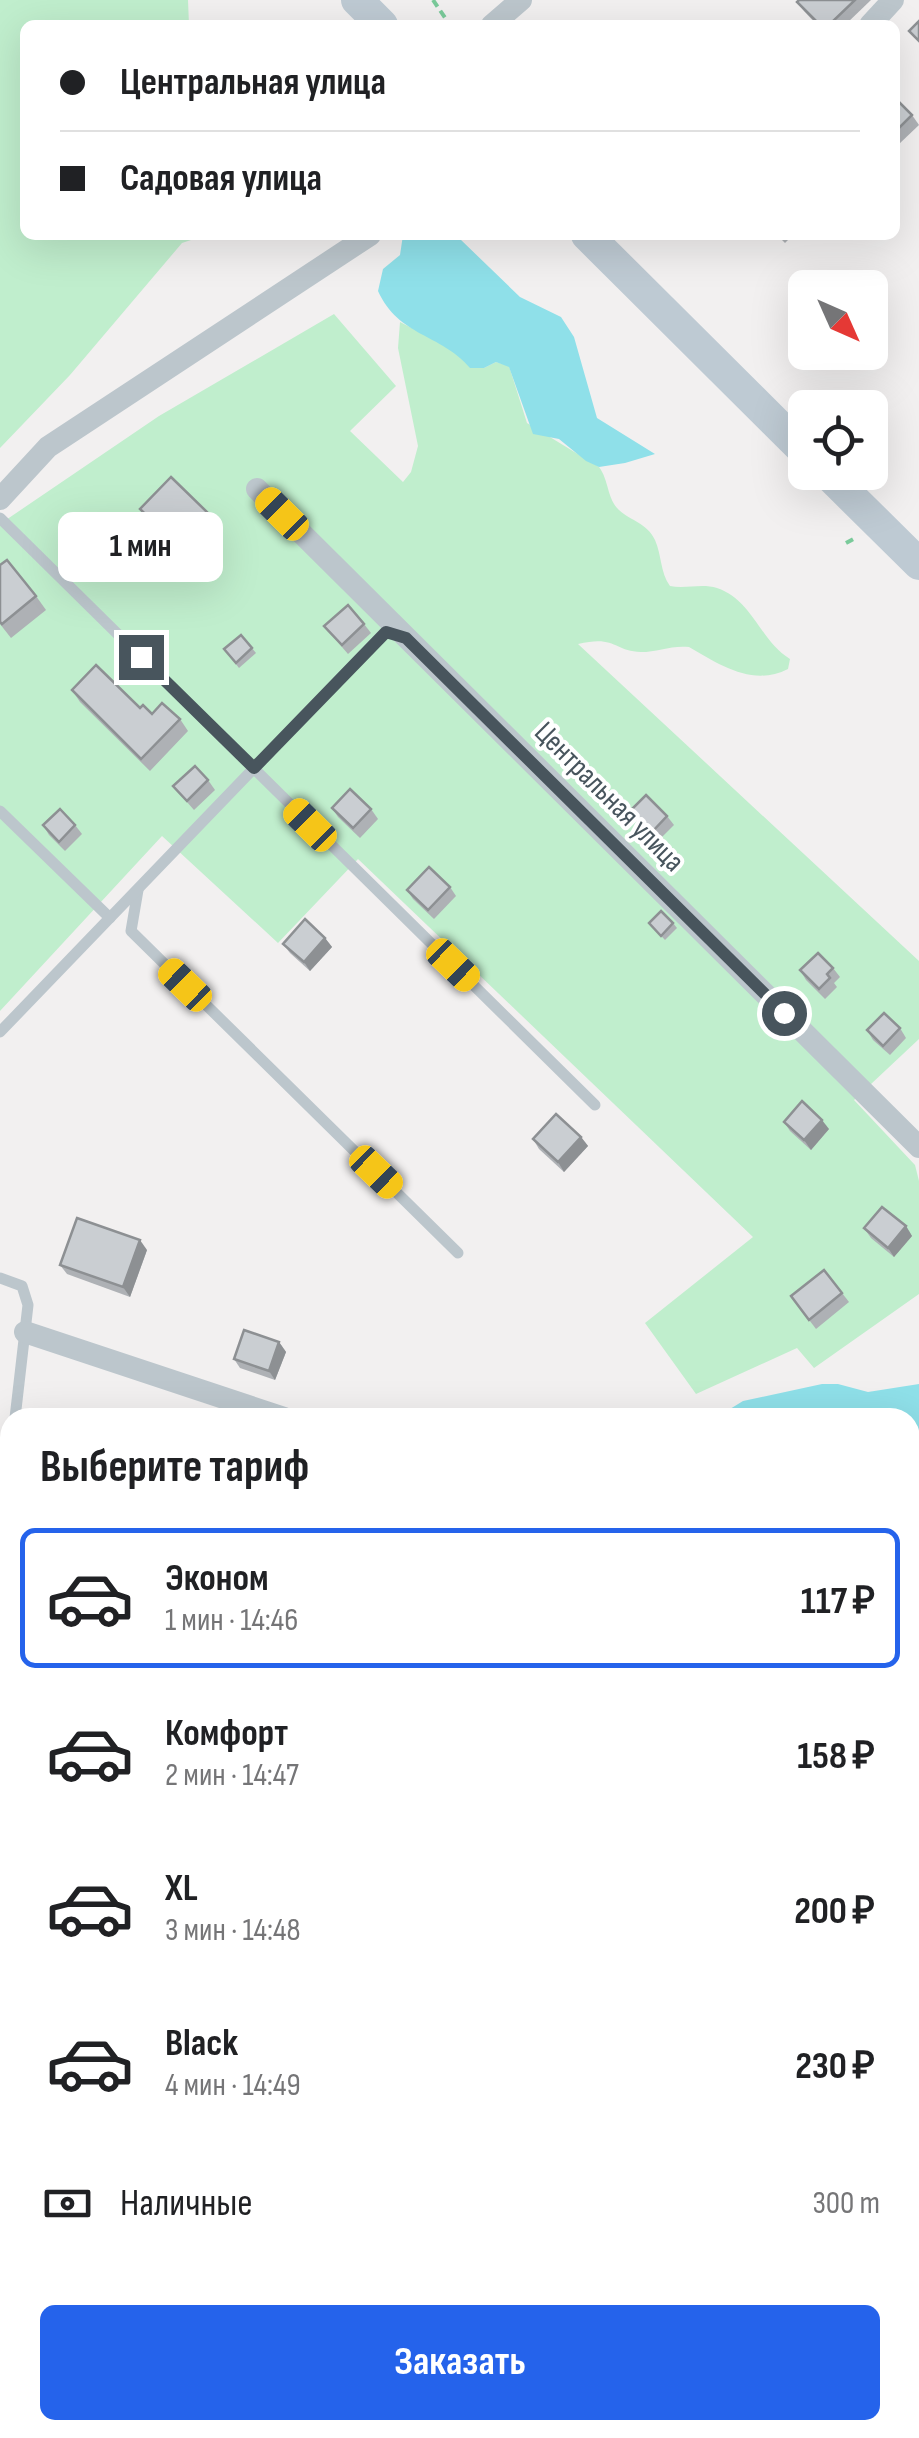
<!DOCTYPE html>
<html lang="ru">
<meta charset="utf-8">
<style>
body{margin:0;font-family:"Sofia Sans Condensed",sans-serif;background:#f6f6f6;color:#202124;height:100vh;display:flex;flex-direction:column;font-size:38px;white-space:nowrap}
*{box-sizing:border-box;margin:0}
p{font-size:32px;color:#757577}
.icon{flex:none;width:55px;height:55px;fill:none;stroke:currentColor;stroke-width:2;stroke-linecap:round;stroke-linejoin:round}
.map{position:relative;flex:1;overflow:hidden}
.sheet{position:absolute;left:0px;top:1408px;width:920px;height:1032px;display:flex;flex-direction:column;background:#fff;border-radius:30px 30px 0 0;box-shadow:0 10px 40px #0002}
.sheet>*{flex:none}
.banner{position:absolute;left:20px;top:20px;width:880px;height:220px;border-radius:15px;box-shadow:0 10px 40px #0002;display:grid;align-content:center;height:220px;padding:0 40px;background:#fff}
.needle{width:65px;rotate:135deg}
.buttons{position:absolute;left:788px;top:270px;display:grid;gap:20px}
.buttons a{display:grid;place-items:center;width:100px;height:100px;border-radius:15px;background:#fff;box-shadow:0 10px 40px #0002;font-size:50px}
.end{position:absolute;width:45px;height:45px;margin:-22px;border:12px solid #48555d;background:#fff;box-shadow:0 0 0 5px #fff}
.from{border-radius:50%}
.bubble{position:absolute;height:70px;border-radius:15px;background:#fff;box-shadow:0 10px 40px #0002;font-size:32px;font-weight:700;line-height:70px;text-align:center}
.car{position:absolute;width:30px;height:60px;margin:-30px -15px;border-radius:12px;box-shadow:0 0 8px 2px #0007;background:linear-gradient(#f5c518 24%,#345 0 40%,#f5c518 0 76%,#345 0 86%,#f5c518 0)}
.banner b{display:flex;align-items:center;gap:35px;height:95px;font-size:38px}
.banner b+b{border-top:2px solid #e0e0e0}
.banner i{width:25px;height:25px;background:#202124}
ul{padding:0;list-style:none}
li{display:flex;align-items:center;gap:30px;height:140px;margin:0 20px 15px;padding:0 20px;border:5px solid transparent;border-radius:15px}
li div{flex:1}
li b{display:block;font-size:38px}
li em{font-style:normal;font-weight:700}
li.active{border-color:#2563eb}
li>.icon{width:90px;height:90px;stroke-width:1.5}
h2{padding:0 40px;font-size:45px;line-height:120px}
.pay{display:flex;align-items:center;gap:25px;height:110px;padding:0 40px;font-size:38px}
.pay p{margin-inline-start:auto}
.action{display:flex;gap:20px;margin-top:auto;padding:20px 40px}
.action a{flex:1;height:115px;border-radius:15px;background:#2563eb;color:#fff;font-size:40px;font-weight:700;line-height:115px;text-align:center}
.map>svg:first-child{display:block}
</style>
<div class="map">
<svg width="919" height="2438" viewBox="0 0 919 2438">
<rect width="100%" height="100%" fill="#f2f0f0"/>
<g fill="#c0eecd">
<polygon points="0,0 188,0 189,25 25,25 25,235 206,235 182,243 70,375 0,448"/>
<path d="M 334,314 L 396,386 L 350,431 L 403,482 L 411,472 L 418,446 L 398,348 L 400,322 L 455,350 L 471,368 L 484,368 L 496,362 L 509,366 L 527,423 L 599,467 C 609,480 607,499 619,510 C 631,521 647,523 655,540 C 662,556 660,572 670,586 C 686,589 702,583 717,588 C 753,600 760,641 790,659 L 788,669 C 753,687 720,665 689,647 C 672,645 657,652 641,652 C 613,651 616,635 578,644 L 919,961 L 919,1039 L 854,1100 L 915,1165 L 919,1181 L 919,1294 L 814,1368 L 797,1348 L 696,1394 L 645,1323 L 753,1237 L 358,859 L 278,943 L 162,836 L 0,1011 L 0,524 L 159,416 Z"/>
</g>
<g fill="#8fe0e9">
<path d="M 403,235 L 449,235 L 460,239 L 520,297 L 561,317 L 574,337 L 597,418 L 655,454 L 625,463 L 599,467 L 586,461 L 559,439 L 533,434 L 509,367 L 496,362 L 484,368 L 470,368 C 440,333 399,337 378,291 L 383,269 L 400,255 Z"/>
<polygon points="822,1384 838,1384 868,1392 919,1384 919,1475 910,1481 910,1418 729,1417 730,1409 743,1401"/>
</g>
<g fill="none" stroke-linecap="round" stroke-linejoin="round">
<g stroke="#7aca9a" stroke-width="4" stroke-dasharray="8 5" stroke-linecap="butt">
<polyline points="433,0 450,25"/>
<polyline points="846,543 857,537"/>
</g>
<g stroke="#bcc6cc" stroke-width="11">
<polyline points="0,518 595,1105"/>
<polyline points="0,811 110,918"/>
<polyline points="138,890 131,931 458,1253"/>
<polyline points="0,1032 385,632 398,635"/>
<polyline points="0,1278 22,1286 28,1305 15,1418"/>
<polyline points="0,1457 10,1431"/>
</g>
<g stroke="#bcc6cc" stroke-width="22">
<polyline points="492,25 521,0"/>
<polyline points="870,25 893,0"/>
<polyline points="257,489 919,1147"/>
<polyline points="0,499 48,447 370,235"/>
<polyline points="25,1332 284,1418"/>
<polyline points="0,1580 10,1584"/>
<polyline points="910,1893 919,1896"/>
</g>
<g stroke="#becad3" stroke-width="32">
<polyline points="357,0 382,25"/>
<polyline points="587,235 805,452"/>
<polyline points="826,472 919,564"/>
</g>
</g>
<g fill="#aeb1b5">
<polygon points="799,0 871,0 845,25 817,25 804,11 797,2"/>
<polygon points="895,98 912,115 919,125 898,145 895,142"/>
<polygon points="777,235 793,235 785,243"/>
<polygon points="140,509 209,514 219,528 188,560 149,523"/>
<polygon points="0,565 36,596 46,610 11,638 0,624"/>
<polygon points="364,624 371,633 348,654 324,626"/>
<polygon points="241,635 256,653 239,668 224,649"/>
<polygon points="72,690 140,708 152,714 180,719 188,731 150,771 80,702"/>
<polygon points="208,780 215,790 194,810 173,786"/>
<polygon points="332,808 371,809 378,819 360,838 338,817"/>
<polygon points="629,812 667,816 674,825 657,842 636,821"/>
<polygon points="43,825 75,825 82,834 65,851 49,835"/>
<polygon points="450,887 456,896 434,919 413,899 407,890"/>
<polygon points="649,923 673,923 677,928 665,940"/>
<polygon points="325,938 332,947 310,971 290,953 283,944"/>
<polygon points="833,968 840,977 834,983 837,987 825,999 806,980 800,970"/>
<polygon points="900,1028 906,1038 890,1055 873,1040 867,1030"/>
<polygon points="784,1122 829,1129 811,1150 790,1131"/>
<polygon points="581,1137 588,1146 564,1172 539,1149 533,1139"/>
<polygon points="906,1226 912,1236 894,1257 871,1238 864,1228"/>
<polygon points="147,1250 130,1297 67,1274 60,1265"/>
<polygon points="842,1293 849,1302 816,1329 791,1296"/>
<polygon points="279,1342 286,1352 275,1380 240,1368 234,1359"/>
<polygon points="919,1547 919,1596 910,1586 910,1552"/>
<polygon points="919,1758 919,1811 910,1808 910,1762"/>
</g>
<g fill="#8d9093">
<polygon points="325,938 332,947 310,971 304,962"/>
<polygon points="822,1120 829,1129 811,1150 804,1140"/>
<polygon points="581,1137 588,1146 564,1172 558,1162"/>
<polygon points="906,1226 912,1236 894,1257 888,1248"/>
<polygon points="140,1240 147,1250 130,1297 123,1287"/>
<polygon points="279,1342 286,1352 275,1380 269,1371"/>
</g>
<g fill="#caced2" stroke="#8d9093" stroke-width="2.5">
<polygon points="799,0 855,0 829,25 820,25 797,2"/>
<polygon points="919,21 919,41 909,31"/>
<polygon points="895,98 912,115 895,132"/>
<polygon points="171,477 209,514 178,546 140,509"/>
<polygon points="7,560 36,596 2,624 0,622 0,565"/>
<polygon points="348,605 364,624 342,645 324,626"/>
<polygon points="241,635 252,648 236,663 224,649"/>
<polygon points="96,665 140,708 143,705 152,714 162,703 180,719 141,759 72,690"/>
<polygon points="195,766 208,780 187,801 173,786"/>
<polygon points="350,789 371,809 353,828 332,808"/>
<polygon points="646,795 667,816 651,833 629,812"/>
<polygon points="60,809 75,825 59,842 43,825"/>
<polygon points="429,867 450,887 428,910 407,890"/>
<polygon points="661,911 673,923 661,936 649,923"/>
<polygon points="305,919 325,938 304,962 283,944"/>
<polygon points="818,953 833,968 827,974 830,978 819,989 800,970"/>
<polygon points="884,1013 900,1028 883,1046 867,1030"/>
<polygon points="802,1101 822,1120 804,1140 784,1122"/>
<polygon points="556,1114 581,1137 558,1162 533,1139"/>
<polygon points="882,1207 906,1226 888,1248 864,1228"/>
<polygon points="77,1218 140,1240 123,1287 60,1265"/>
<polygon points="824,1270 842,1293 809,1320 791,1296"/>
<polygon points="244,1330 279,1342 269,1371 234,1359"/>
<polygon points="917,1545 919,1547 919,1583 914,1588 910,1584 910,1552"/>
<polygon points="912,1755 919,1758 919,1805 910,1801 910,1762"/>
</g>
<g fill="none" stroke-linecap="round" stroke-linejoin="round">
<polyline stroke="#48555d" stroke-width="12" points="141,657 254,768 386,632 406,638 784,1013"/>
</g>
<g text-anchor="middle" dominant-baseline="central" stroke-width="8" stroke-linejoin="round" paint-order="stroke">
<g font-size="30" fill="#48555d" stroke="#fff">
<text transform="translate(609 797) rotate(45)">Центральная улица</text>
</g>
</g>
</svg>
<div class="buttons">
<a><svg class="needle" viewBox="-14 -14 28 28"><path d="M0-13l5 13h-10z" fill="#e53935"/><path d="M0 13l5-13h-10z" fill="#757577"/></svg></a>
<a><svg class="icon" aria-label="locate" viewBox="0 0 24 24"><circle cx="12" cy="12" r="6"/><path d="M12 2v4M12 18v4M2 12h4M18 12h4"/></svg></a>
</div>
<i class="end from" style="left:784px;top:1013px"></i>
<i class="end" style="left:141px;top:657px"></i>
<div class="bubble" style="left:58px;top:512px;width:165px">1 мин</div>
<i class="car" style="left:282px;top:514px;rotate:315deg"></i>
<i class="car" style="left:310px;top:825px;rotate:315deg"></i>
<i class="car" style="left:453px;top:965px;rotate:134deg"></i>
<i class="car" style="left:185px;top:985px;rotate:314deg"></i>
<i class="car" style="left:376px;top:1172px;rotate:134deg"></i>
<div class="banner">
<b><i class="from"></i>Центральная улица</b>
<b><i></i>Садовая улица</b>
</div>
<section class="sheet">
<h2>Выберите тариф</h2>
<ul>
<li class="active"><svg class="icon" aria-label="car" viewBox="0 0 24 24"><path d="M5 17H2v-5l4-1 3-4h7l3 4 3 1v5h-3M9 17h6M6 11h13"/><circle cx="7" cy="17" r="2"/><circle cx="17" cy="17" r="2"/></svg><div><b>Эконом</b><p>1 мин · 14:46</p></div><em>117 ₽</em></li>
<li><svg class="icon" aria-label="car" viewBox="0 0 24 24"><path d="M5 17H2v-5l4-1 3-4h7l3 4 3 1v5h-3M9 17h6M6 11h13"/><circle cx="7" cy="17" r="2"/><circle cx="17" cy="17" r="2"/></svg><div><b>Комфорт</b><p>2 мин · 14:47</p></div><em>158 ₽</em></li>
<li><svg class="icon" aria-label="car" viewBox="0 0 24 24"><path d="M5 17H2v-5l4-1 3-4h7l3 4 3 1v5h-3M9 17h6M6 11h13"/><circle cx="7" cy="17" r="2"/><circle cx="17" cy="17" r="2"/></svg><div><b>XL</b><p>3 мин · 14:48</p></div><em>200 ₽</em></li>
<li><svg class="icon" aria-label="car" viewBox="0 0 24 24"><path d="M5 17H2v-5l4-1 3-4h7l3 4 3 1v5h-3M9 17h6M6 11h13"/><circle cx="7" cy="17" r="2"/><circle cx="17" cy="17" r="2"/></svg><div><b>Black</b><p>4 мин · 14:49</p></div><em>230 ₽</em></li>
</ul>
<div class="pay"><svg class="icon" aria-label="cash" viewBox="0 0 24 24"><path d="M3 7h18v10H3z"/><circle cx="12" cy="12" r="2"/></svg>Наличные<p>300 m</p></div>
<div class="action"><a>Заказать</a></div>
</section>
</div>
